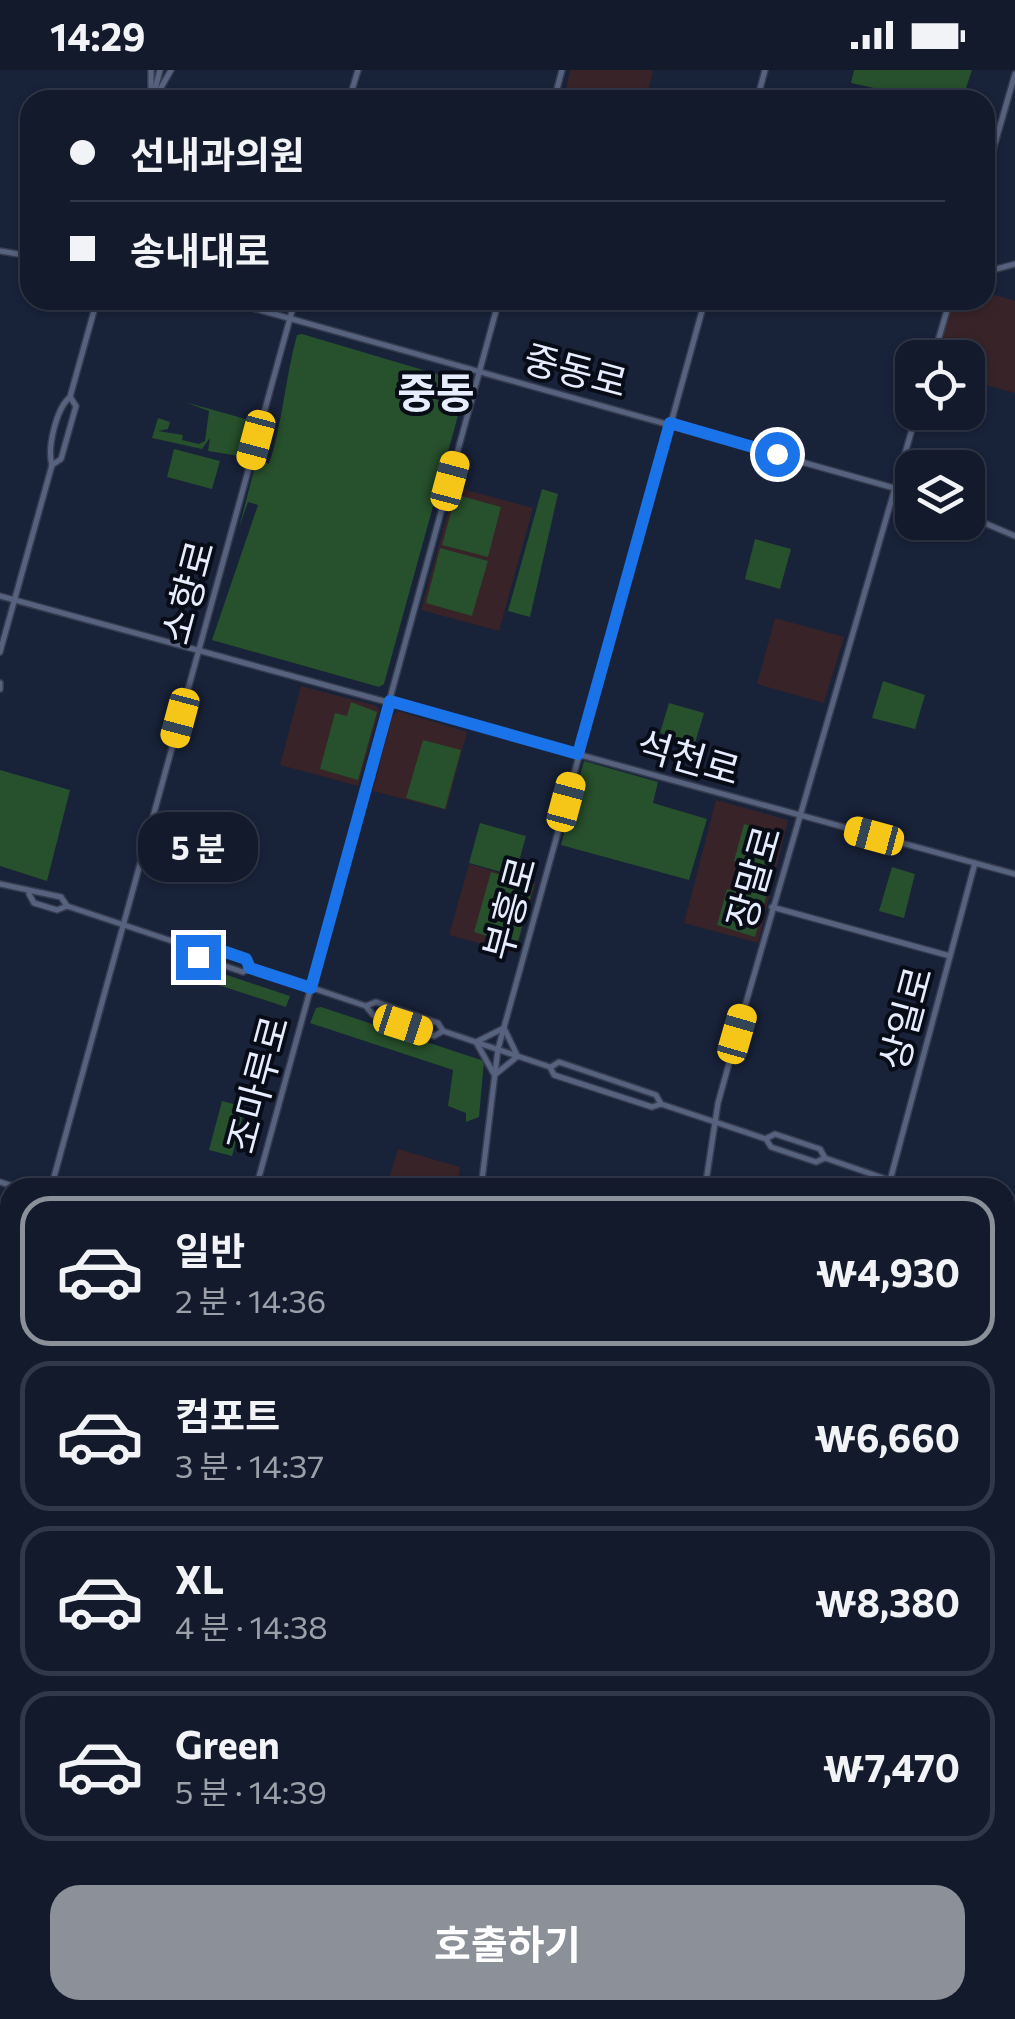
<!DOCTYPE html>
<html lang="ko">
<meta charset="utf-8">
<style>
body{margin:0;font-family:Commissioner,"Noto Sans KR",sans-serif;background:#1b2333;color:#f1f3f6;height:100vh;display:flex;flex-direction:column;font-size:38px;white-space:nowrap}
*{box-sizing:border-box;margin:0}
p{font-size:32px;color:#9ca1a9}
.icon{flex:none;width:55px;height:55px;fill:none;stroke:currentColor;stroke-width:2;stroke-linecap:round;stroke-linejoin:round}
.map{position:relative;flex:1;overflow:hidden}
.panel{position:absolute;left:0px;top:1108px;width:1015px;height:842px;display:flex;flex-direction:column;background:#121a2b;border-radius:30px 30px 0 0;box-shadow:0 2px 8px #0004,0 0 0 2px #313847}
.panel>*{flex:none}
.banner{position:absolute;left:20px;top:20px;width:975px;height:220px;border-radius:30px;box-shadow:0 2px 8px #0004,0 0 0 2px #313847;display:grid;align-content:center;height:220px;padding:0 50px;background:#121a2b}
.tools{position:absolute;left:895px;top:270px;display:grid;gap:20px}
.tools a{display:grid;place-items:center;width:90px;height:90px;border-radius:20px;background:#121a2b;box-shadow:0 2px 8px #0004,0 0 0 2px #313847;font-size:50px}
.end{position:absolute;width:45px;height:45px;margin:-22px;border:12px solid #1a73e8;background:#fff;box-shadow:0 0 0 5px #fff}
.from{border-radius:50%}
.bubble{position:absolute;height:70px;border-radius:30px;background:#121a2b;box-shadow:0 2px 8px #0004,0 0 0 2px #313847;font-size:32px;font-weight:700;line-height:70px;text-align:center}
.car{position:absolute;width:30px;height:60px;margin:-30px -15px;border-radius:12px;box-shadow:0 0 8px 2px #0007;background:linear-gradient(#f5c518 24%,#345 0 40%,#f5c518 0 76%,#345 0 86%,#f5c518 0)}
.banner b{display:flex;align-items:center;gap:35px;height:95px;font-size:38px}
.banner b+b{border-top:2px solid #313847}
.banner i{width:25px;height:25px;background:#f1f3f6}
ul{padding:18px 0 0;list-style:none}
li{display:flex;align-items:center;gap:30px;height:150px;margin:0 20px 15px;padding:0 30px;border:5px solid #313847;border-radius:30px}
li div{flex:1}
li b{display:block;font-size:38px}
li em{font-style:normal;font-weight:700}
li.current{border-color:#8c9099}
li>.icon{width:90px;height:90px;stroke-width:1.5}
.cta{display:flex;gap:20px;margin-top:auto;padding:20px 50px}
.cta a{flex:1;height:115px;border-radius:30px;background:#8c9099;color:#fff;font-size:40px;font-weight:700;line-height:115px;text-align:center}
.status{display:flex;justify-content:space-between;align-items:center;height:70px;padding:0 50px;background:#121a2b;direction:ltr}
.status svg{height:28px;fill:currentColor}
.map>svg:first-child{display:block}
</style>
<div class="status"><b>14:29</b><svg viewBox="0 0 49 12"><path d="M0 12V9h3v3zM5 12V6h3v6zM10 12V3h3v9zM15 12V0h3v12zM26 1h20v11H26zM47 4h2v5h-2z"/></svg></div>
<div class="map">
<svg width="1015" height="1949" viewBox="0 0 1015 1949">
<rect width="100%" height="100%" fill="#182239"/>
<polygon fill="#322818" points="1005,1168 1015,1171 1015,1296 1005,1295"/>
<g fill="#372328">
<polygon points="570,0 653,0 646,30 564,30"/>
<polygon points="985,222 1015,231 1015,323 968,310 968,288 933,288 950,230 985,230"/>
<polygon points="455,417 533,438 499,561 421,540"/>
<polygon points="775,548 844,567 824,633 757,614"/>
<polygon points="301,616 377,636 379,641 358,716 280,695"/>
<polygon points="398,641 467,662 446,740 373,721 392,646"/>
<polygon points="716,730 788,750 758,873 684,853"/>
<polygon points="469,794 536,813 515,883 449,865"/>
<polygon points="398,1079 460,1097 458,1117 386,1118"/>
</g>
<g fill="#27502c">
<polygon points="854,0 972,0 962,30 908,30 906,25 851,13"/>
<path d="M 302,264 L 467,313 L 384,614 L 379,617 L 212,570 L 258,435 L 248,432 L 239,458 L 263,365 L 266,366 L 260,392 L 269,394 C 283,352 285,308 297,265 Z"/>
<polygon points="185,332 249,350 239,386 208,381 210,368 202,379 152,368 158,348 170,352 168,359 158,361 183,365 182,370 199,374 205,371 209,341"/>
<polygon points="174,379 220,391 212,419 167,407"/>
<polygon points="542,419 558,424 530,547 508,541"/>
<polygon points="461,426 501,437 488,487 442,475 454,431 459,432"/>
<polygon points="755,469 791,479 780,519 745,509"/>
<polygon points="440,478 488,491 472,546 426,533"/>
<polygon points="883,611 925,625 915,659 872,648"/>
<polygon points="351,632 377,642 358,710 320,699 335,643 347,646"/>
<polygon points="669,633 704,643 695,673 660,663"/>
<polygon points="423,670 461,680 445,739 406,728"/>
<polygon points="584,691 658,712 653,733 707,749 689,810 561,775"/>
<polygon points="0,700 70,720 47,811 0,796"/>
<polygon points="480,753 526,766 515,806 469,793"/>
<polygon points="744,754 781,765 769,802 734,791"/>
<polygon points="892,797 915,804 904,848 879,841"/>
<polygon points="491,802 534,814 517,875 474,862"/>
<polygon points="756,809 770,813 755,867 717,855 727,819 751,825"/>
<polygon points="203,897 290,926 286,937 200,909"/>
<polygon points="321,937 484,991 479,1047 466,1052 466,1043 448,1036 453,1000 310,953 316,938"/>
<polygon points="222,1031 245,1037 232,1086 209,1080"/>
<polygon points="0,1427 10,1430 10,1642 0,1644"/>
</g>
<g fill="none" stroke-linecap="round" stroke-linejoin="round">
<g stroke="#363c50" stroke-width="8">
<g id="tertiary">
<polyline points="151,27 151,0"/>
<polyline points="153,27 160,0"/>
<polyline points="154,30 171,0"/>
<polyline points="349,30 358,0"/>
<polyline points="554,30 562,0"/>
<polyline points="757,30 765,0"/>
<polyline points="985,108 1015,4"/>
<polyline points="0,181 30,186"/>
<polyline points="985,202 1015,194"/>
<polyline points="224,230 912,423"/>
<polyline points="933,288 950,230"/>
<polyline points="52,395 61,389 76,336 70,327"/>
<polyline points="968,446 1015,466"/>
<polyline points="0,526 1015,804"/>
<path d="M 0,582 L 52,395 C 47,378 56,339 70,327 L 97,230"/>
<polyline points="0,613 0,619"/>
<polyline points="0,814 61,827 67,836"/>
<polyline points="29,824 34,833 57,840 67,836 193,878 202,874 246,889 250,897"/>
<polyline points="772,837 950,886"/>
<polyline points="193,878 198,887 243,902 250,897 366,936 373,945 434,966 443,961"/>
<polyline points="366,936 376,932 438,953 443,961 550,997 554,1005 652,1037 661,1034 766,1069 771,1077 816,1092 825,1088 912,1118"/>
<polyline points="504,958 516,983"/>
<polyline points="551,997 559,992 656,1025 661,1034"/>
<polyline points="497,1003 518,986"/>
<polyline points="494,1004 476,972 504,958"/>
<polyline points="767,1068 775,1064 820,1079 825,1088"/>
<polyline points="0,1112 19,1118"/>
<polyline points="51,1118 295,230"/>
<polyline points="256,1118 499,230"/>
<polyline points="481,1118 498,979 705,230"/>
<polyline points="705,1118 718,1033 743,943 917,342"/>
<polyline points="888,1118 975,793"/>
<polyline points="1005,1136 1015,1140"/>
<polyline points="1005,1148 1015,1152"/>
<polyline points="1005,1160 1015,1164"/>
<polyline points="0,1304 10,1267"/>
<polyline points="0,1379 10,1382"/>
<polyline points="0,1421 10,1424"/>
<polyline points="1005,1490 1015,1491"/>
<polyline points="1005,1797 1015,1797"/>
<polyline points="0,1837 10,1839"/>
<polyline points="1005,1857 1015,1800"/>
<polyline points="159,1949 161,1940"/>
<polyline points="661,1949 662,1940"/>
<polyline points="782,1949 784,1940"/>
<polyline points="989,1949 991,1940"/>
</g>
</g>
<g stroke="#363c50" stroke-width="9">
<g id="secondary">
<polyline points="0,1655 10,1653"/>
<polyline points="374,1949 376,1940"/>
</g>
</g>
<g stroke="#363c50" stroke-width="11">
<g id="motorway">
<polyline points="0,1384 10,1386"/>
<polyline points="0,1392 10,1395"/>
<polyline points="0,1405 10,1408"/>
<polyline points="0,1415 10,1417"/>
<polyline points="1005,1548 1015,1547"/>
<polyline points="1005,1556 1015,1555"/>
<polyline points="1005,1566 1015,1565"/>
<polyline points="1015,1589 1008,1611 1015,1633"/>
<polyline points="1005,1633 1015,1644"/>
</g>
</g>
<use href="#tertiary" stroke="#56627e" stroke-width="5"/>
<use href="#secondary" stroke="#56627e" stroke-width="6"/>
<use href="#motorway" stroke="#bc8144" stroke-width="9"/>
<polyline stroke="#d1d9ea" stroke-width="2.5" stroke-dasharray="5 10" stroke-linecap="butt" points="1005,1931 1015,1879"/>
<g stroke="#363c50" stroke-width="9" stroke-linecap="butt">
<polyline id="secondary-bridge" points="1004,1940 1015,1944"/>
</g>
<use href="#secondary-bridge" stroke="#56627e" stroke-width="6"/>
</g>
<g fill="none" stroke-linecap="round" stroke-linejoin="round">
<polyline stroke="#1a73e8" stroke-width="12" points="198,887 193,878 202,874 246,889 250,898 311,918 390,631 578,684 670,353 777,384"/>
</g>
<g text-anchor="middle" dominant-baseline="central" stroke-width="8" stroke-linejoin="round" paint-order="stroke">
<g font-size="38" fill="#e6edfe" stroke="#070c16">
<text transform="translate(576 299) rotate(15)">중동로</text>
<text transform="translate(186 522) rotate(-75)">소향로</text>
<text transform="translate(689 686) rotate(16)">석천로</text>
<text transform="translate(752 807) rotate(-74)">장말로</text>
<text transform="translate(508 838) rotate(-75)">부흥로</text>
<text transform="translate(904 948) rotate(-75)">상일로</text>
<text transform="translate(256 1014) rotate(-75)">조마루로</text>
</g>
<g font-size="42" font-weight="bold" fill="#e6edfe" stroke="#070c16">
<text x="436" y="321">중동</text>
</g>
</g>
</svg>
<div class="tools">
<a><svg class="icon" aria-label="locate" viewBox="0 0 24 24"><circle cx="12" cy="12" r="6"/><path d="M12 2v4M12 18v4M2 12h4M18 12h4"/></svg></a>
<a><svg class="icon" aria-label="layers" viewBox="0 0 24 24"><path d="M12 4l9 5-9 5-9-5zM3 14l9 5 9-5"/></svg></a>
</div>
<i class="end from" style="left:777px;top:384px"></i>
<i class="end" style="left:198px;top:887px"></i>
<div class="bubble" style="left:138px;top:742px;width:120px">5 분</div>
<i class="car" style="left:256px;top:370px;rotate:195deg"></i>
<i class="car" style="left:450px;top:411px;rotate:15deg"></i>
<i class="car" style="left:180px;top:648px;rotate:195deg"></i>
<i class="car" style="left:566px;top:732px;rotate:15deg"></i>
<i class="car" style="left:874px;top:766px;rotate:285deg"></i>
<i class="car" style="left:403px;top:955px;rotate:108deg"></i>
<i class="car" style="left:737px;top:964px;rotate:16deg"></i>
<div class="banner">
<b><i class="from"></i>선내과의원</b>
<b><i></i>송내대로</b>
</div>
<section class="panel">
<ul>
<li class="current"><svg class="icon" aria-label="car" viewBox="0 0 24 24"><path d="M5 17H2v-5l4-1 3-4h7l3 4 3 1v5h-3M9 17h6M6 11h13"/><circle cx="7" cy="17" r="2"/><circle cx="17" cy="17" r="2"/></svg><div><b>일반</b><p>2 분 · 14:36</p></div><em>₩4,930</em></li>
<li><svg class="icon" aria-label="car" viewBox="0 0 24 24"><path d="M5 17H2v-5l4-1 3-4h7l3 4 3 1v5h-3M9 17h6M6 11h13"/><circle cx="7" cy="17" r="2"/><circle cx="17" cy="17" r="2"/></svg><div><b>컴포트</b><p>3 분 · 14:37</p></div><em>₩6,660</em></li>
<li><svg class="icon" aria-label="car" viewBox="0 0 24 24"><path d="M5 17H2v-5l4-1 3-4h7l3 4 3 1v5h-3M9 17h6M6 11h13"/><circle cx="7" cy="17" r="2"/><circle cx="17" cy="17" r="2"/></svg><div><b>XL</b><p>4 분 · 14:38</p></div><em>₩8,380</em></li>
<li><svg class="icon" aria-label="car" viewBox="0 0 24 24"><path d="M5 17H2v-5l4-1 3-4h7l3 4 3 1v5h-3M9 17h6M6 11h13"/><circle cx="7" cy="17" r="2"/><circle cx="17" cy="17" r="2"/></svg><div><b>Green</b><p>5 분 · 14:39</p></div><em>₩7,470</em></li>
</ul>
<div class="cta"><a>호출하기</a></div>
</section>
</div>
